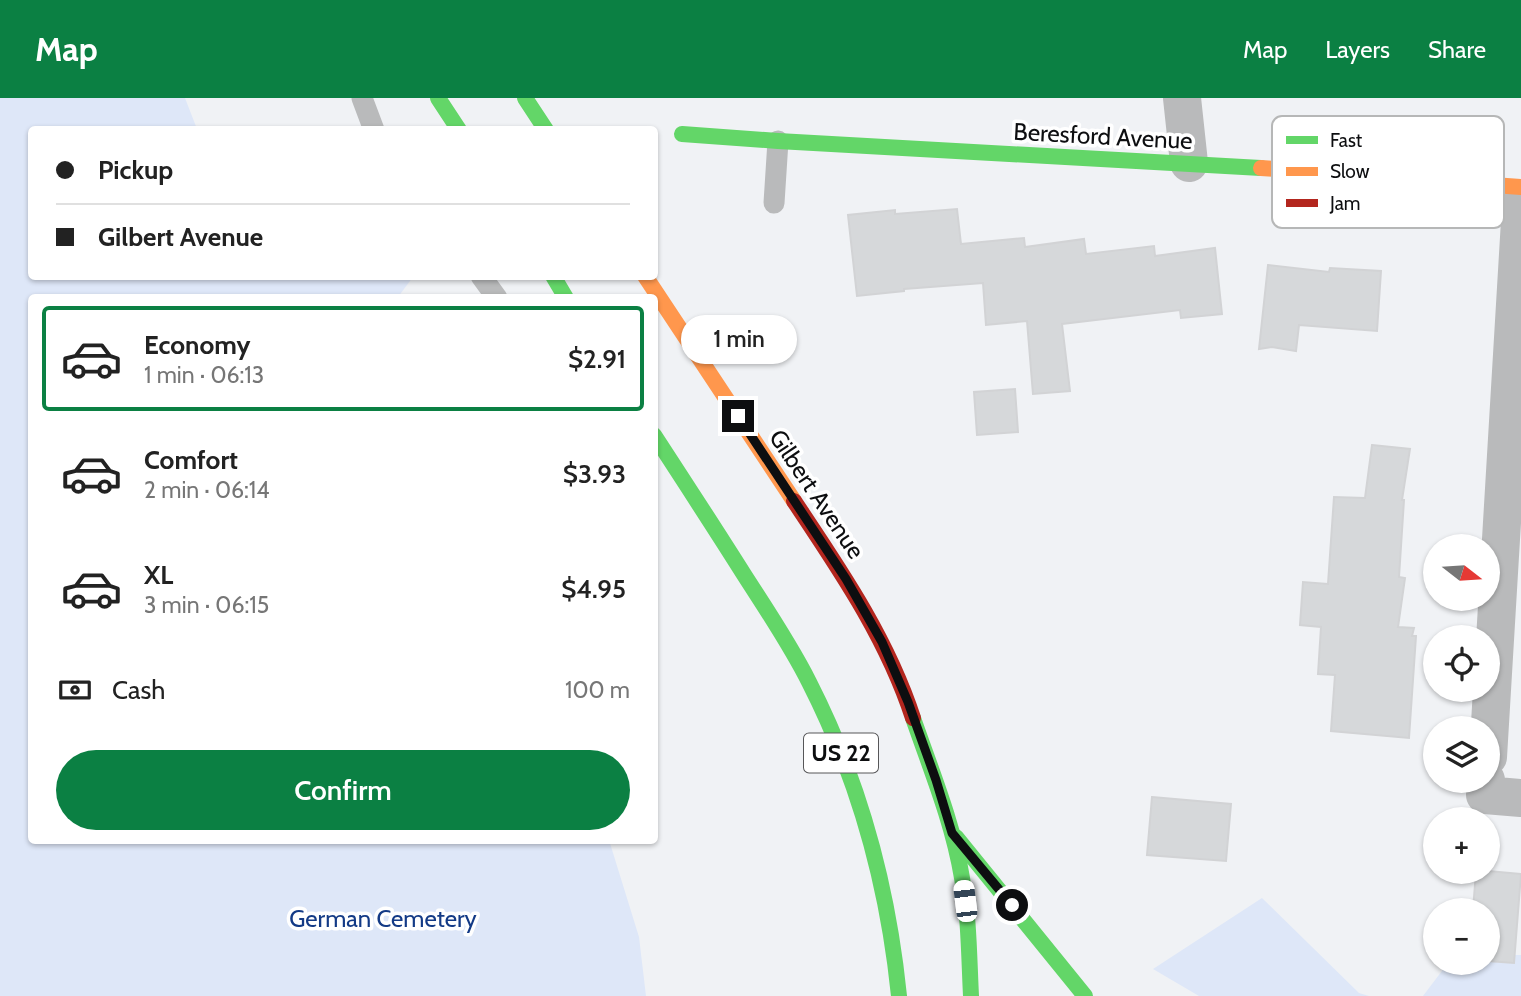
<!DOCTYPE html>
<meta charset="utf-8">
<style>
body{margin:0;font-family:Cabin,sans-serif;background:#f2f2f2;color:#222;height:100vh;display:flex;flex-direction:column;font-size:26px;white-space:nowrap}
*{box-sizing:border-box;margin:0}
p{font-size:23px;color:#767676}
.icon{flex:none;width:38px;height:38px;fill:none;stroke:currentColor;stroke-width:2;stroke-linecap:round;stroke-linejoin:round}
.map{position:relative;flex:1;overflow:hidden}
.sheet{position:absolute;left:28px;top:196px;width:630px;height:550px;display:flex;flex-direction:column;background:#fff;border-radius:7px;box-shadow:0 2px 5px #0004}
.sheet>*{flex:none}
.banner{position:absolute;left:28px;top:28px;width:630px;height:154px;border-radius:7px;box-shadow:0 2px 5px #0004;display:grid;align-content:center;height:154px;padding:0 28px;background:#fff}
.needle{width:46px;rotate:107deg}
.fabs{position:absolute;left:1423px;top:436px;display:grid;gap:14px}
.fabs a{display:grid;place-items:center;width:77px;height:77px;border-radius:50%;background:#fff;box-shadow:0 2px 5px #0004;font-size:35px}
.end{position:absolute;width:32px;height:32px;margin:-16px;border:9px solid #0d0e10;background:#fff;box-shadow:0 0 0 4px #fff}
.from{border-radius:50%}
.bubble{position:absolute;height:49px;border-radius:24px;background:#fff;box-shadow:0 2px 5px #0004;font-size:23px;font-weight:600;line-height:49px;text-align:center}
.car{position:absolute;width:21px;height:42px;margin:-21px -10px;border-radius:9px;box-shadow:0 0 5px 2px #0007;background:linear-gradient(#fff 24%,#345 0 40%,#fff 0 76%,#345 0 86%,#fff 0)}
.banner b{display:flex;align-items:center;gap:24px;height:66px;font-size:26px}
.banner b+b{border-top:2px solid #e0e0e0}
.banner i{width:18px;height:18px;background:#222}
ul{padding:12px 0 0;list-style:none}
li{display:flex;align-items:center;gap:21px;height:105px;margin:0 14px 10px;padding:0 14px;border:4px solid transparent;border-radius:7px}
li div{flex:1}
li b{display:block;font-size:26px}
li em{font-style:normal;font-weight:600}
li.current{border-color:#0b8043}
li>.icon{width:63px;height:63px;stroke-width:1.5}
.pay{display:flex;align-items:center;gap:18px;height:77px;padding:0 28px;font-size:26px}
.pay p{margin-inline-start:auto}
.primary-button{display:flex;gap:14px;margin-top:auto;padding:14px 28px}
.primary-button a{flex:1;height:80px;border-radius:42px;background:#0b8043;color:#fff;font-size:28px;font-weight:600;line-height:80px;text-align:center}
header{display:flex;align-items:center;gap:42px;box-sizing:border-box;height:98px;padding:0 35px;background:#0b8043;color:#fff}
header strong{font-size:33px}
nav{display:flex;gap:38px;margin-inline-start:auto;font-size:24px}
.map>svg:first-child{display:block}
</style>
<header>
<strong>Map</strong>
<nav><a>Map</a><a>Layers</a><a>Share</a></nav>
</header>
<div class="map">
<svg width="1521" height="898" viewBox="0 0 1521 898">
<rect width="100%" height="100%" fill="#f0f2f5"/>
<g fill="#dee7f8">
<polygon points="0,0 185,0 197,31 32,32 32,178 413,179 398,199 32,200 32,742 609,742 639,839 646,898 0,898"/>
<polygon points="1262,800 1359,895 1369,898 1199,898 1153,871"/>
<polygon points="1488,852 1512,857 1521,857 1521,898 1423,898 1448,865 1488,864"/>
</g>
<g fill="#d6d8da" stroke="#d2d3d5" stroke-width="2">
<polygon points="957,111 961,146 1024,140 1025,149 1084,141 1086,156 1154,148 1155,158 1215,150 1222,216 1181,220 1180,212 1062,226 1070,293 1033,296 1027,223 986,227 983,185 904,191 904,193 857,198 848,117 895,112 895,116"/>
<polygon points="1268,167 1329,174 1330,170 1381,173 1377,233 1299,227 1296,253 1272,249 1259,251"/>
<polygon points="1015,291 1018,334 977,337 974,294"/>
<polygon points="1372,347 1410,351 1402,402 1404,402 1399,479 1405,480 1398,529 1414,530 1412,538 1416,538 1409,640 1331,633 1335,577 1318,576 1321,529 1300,527 1303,484 1328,486 1334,399 1365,400"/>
<polygon points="1152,699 1231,706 1226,763 1147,757"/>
<polygon points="1488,773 1521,776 1514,865 1488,863 1488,812 1473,812 1476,774"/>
</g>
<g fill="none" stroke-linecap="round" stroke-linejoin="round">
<g stroke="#b9babb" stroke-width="21">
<polyline points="362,0 374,32"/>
<polyline points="774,105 778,43"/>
<polyline points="481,178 497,200"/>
</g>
<g stroke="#b9babb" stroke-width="38">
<polyline points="1182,0 1189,65"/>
<polyline points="1488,659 1521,106"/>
<polyline points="1486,682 1485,697 1521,700"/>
</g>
<g stroke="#63d668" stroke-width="16">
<polyline points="438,0 459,32"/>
<polyline points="525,0 546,32"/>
<polyline points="682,36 778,43 1261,70"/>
<polyline points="553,178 566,200"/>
<path d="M 654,337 C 684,383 714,429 743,475 C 766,511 790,546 809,584 C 859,682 888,789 899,898"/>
<path d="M 913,620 C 931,672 953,725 962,780 C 969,819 969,858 971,898"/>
<polyline points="956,739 1085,898"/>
</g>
<g stroke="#ff974d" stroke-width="16">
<polyline points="1261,70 1521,89"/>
<polyline points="645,178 794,403"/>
</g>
<path stroke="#b3261e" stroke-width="16" d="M 794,403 C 840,472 887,540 913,620"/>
</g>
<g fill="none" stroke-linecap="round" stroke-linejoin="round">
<polyline stroke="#0d0e10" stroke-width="9" points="738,318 846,481 882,544 908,604 936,682 952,735 1012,807"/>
</g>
<g text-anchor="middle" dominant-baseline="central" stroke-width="7" stroke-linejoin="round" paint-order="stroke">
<rect fill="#fff" stroke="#565658" stroke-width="2" x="804" y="635.5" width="74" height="39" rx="5"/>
<g font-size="23" font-weight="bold" fill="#0d0e10">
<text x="841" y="655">US 22</text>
</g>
<g font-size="24" fill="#0d0e10" stroke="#fff">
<text transform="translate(1103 38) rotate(3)">Beresford Avenue</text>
<text transform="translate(817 396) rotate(56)">Gilbert Avenue</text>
</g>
<g font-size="24" fill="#133a86" stroke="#fff">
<text x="383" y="820">German Cemetery</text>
</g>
</g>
<rect x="1272" y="18" width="232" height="112" rx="10" fill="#fff" stroke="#b6b7b7" stroke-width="2"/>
<rect x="1286" y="38" width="32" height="8" fill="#63d668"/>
<rect x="1286" y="69" width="32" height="9" fill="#ff974d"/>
<rect x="1286" y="101" width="32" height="8" fill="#b3261e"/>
<g font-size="19" fill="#0d0e10">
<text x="1330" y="49">Fast</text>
<text x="1330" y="80">Slow</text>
<text x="1330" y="112">Jam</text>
</g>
</svg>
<div class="fabs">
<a><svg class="needle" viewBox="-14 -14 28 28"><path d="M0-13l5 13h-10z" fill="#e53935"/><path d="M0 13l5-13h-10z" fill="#767676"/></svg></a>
<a><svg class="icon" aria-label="locate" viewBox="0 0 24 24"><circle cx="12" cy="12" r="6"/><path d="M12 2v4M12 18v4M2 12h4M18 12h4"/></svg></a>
<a><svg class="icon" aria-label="layers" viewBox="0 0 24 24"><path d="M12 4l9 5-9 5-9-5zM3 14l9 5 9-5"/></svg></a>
<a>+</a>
<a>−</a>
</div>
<i class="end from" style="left:1012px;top:807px"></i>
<i class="end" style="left:738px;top:318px"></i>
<div class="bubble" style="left:681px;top:217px;width:116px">1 min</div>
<i class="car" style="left:965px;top:803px;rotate:353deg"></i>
<div class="banner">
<b><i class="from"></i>Pickup</b>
<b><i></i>Gilbert Avenue</b>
</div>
<section class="sheet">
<ul>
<li class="current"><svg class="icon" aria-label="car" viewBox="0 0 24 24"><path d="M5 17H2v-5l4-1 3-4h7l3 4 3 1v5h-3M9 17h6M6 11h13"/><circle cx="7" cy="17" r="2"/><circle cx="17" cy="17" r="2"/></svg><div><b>Economy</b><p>1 min · 06:13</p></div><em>$2.91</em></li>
<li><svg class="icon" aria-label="car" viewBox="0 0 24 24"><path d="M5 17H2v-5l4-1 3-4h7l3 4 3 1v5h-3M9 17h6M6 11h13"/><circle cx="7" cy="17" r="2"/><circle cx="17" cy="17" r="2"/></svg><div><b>Comfort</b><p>2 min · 06:14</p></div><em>$3.93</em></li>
<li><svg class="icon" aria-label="car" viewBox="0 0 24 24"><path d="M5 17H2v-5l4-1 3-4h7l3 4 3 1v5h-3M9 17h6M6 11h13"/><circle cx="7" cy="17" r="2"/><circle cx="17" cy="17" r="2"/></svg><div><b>XL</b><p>3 min · 06:15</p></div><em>$4.95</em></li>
</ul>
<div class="pay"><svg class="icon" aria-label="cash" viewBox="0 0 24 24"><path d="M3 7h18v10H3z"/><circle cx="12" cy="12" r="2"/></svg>Cash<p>100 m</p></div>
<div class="primary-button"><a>Confirm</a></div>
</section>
</div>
